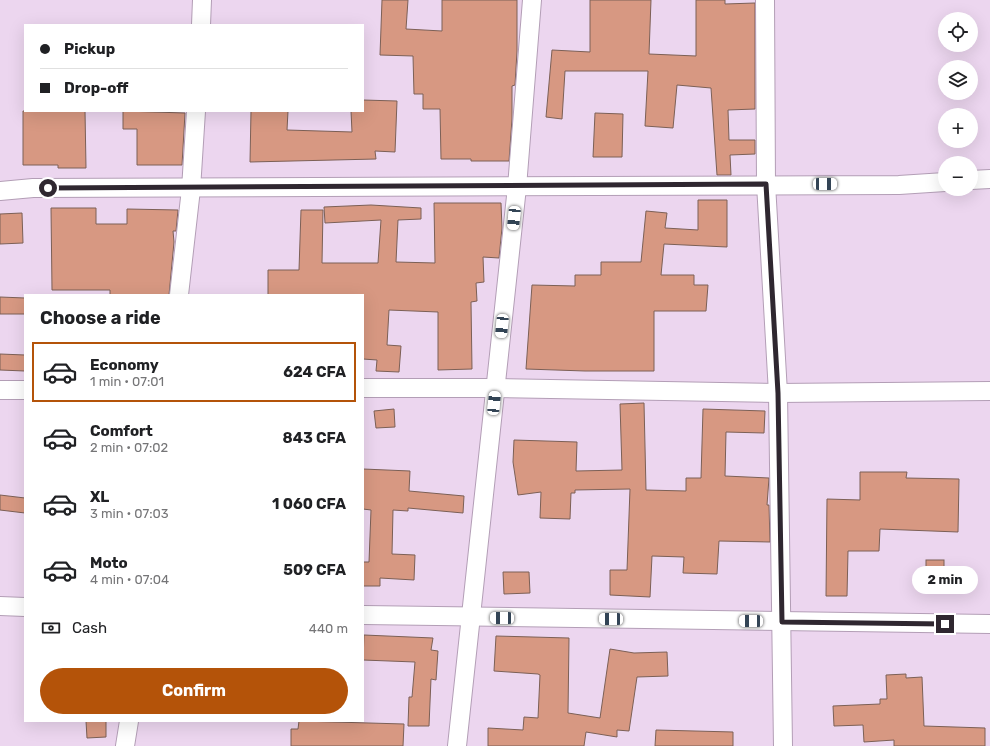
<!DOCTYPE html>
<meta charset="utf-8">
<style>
body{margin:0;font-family:Rubik,sans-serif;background:#f2f2f2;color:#202124;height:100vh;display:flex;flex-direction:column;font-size:15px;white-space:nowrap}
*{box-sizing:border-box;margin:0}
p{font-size:13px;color:#757577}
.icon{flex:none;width:22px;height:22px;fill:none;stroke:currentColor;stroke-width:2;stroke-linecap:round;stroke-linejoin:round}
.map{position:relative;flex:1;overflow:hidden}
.side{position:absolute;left:24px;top:294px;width:340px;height:428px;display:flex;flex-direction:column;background:#fff;border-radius:0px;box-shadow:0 4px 16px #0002}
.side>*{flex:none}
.banner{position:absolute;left:24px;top:24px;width:340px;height:88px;border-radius:0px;box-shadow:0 4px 16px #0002;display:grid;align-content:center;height:88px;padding:0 16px;background:#fff}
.controls{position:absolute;left:938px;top:12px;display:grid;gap:8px}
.controls a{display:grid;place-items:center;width:40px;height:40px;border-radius:50%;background:#fff;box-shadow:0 4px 16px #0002;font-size:20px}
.end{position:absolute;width:18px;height:18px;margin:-9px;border:5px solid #2f2730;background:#fff;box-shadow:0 0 0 2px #fff}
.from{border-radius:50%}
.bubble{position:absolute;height:28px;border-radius:14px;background:#fff;box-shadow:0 4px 16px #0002;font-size:13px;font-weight:700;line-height:28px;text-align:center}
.car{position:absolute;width:12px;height:24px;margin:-12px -6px;border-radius:5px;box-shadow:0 0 3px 1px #0007;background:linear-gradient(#fff 24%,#345 0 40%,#fff 0 76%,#345 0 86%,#fff 0)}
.banner b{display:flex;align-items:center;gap:14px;height:38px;font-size:15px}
.banner b+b{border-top:1px solid #e0e0e0}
.banner i{width:10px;height:10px;background:#202124}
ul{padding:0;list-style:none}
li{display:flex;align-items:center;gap:12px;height:60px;margin:0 8px 6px;padding:0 8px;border:2px solid transparent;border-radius:0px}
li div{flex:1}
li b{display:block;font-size:15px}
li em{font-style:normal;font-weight:700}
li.selected{border-color:#b45309}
li>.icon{width:36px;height:36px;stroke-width:1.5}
h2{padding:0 16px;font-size:18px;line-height:48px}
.pay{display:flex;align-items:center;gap:10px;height:44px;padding:0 16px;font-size:15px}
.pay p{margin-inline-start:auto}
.primary-button{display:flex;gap:8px;margin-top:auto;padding:8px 16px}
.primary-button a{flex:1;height:46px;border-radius:24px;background:#b45309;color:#fff;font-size:16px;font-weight:700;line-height:46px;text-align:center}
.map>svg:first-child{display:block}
</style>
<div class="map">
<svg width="990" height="746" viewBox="0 0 990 746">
<rect width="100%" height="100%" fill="#ecd6ef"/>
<g fill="#d79882" stroke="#7c6056">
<polygon points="382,0 408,0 406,29 442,31 442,0 517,0 517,51 515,85 512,86 512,119 509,161 471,161 471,159 441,159 440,109 423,109 423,94 414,94 413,56 380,55"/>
<polygon points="590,0 651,0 649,54 696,56 696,0 725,0 725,4 755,3 755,109 728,110 729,140 755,140 755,154 730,155 731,175 717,175 711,88 677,85 673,128 645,126 648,71 565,71 562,119 546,117 552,50 590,52"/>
<polygon points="363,100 397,101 395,152 375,151 376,159 250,162 251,111 288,111 287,130 352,132 351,111 363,111"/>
<polygon points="23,111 85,111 86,168 58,168 58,165 23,165"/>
<polygon points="123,111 185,113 182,165 137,165 137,129 123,129"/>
<polygon points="595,113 623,114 622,157 593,157"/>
<polygon points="698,200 727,200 727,247 664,244 661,275 694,275 694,285 708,285 706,311 654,311 654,371 585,371 526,369 532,285 575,286 575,275 601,275 601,262 641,262 646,211 667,213 665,228 698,230"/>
<polygon points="434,203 501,203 502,228 499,258 483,257 484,282 476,283 477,301 471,302 472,369 438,370 438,312 389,310 387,345 401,346 399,372 376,371 377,360 363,359 363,295 268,295 268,270 299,270 301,210 323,210 322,263 378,263 381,220 325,223 324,207 371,205 421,208 421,219 398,220 396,262 435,263"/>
<polygon points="51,208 96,208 96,224 127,224 127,209 178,210 176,231 173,231 174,242 169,295 110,295 110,290 52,290"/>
<polygon points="22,213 23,243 0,244 0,214"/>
<polygon points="0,297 25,298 25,314 0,314"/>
<polygon points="0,354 25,355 25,371 0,370"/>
<polygon points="644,403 646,490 686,491 686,478 701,478 703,409 765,411 764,433 726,432 725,476 769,478 767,505 769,505 770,542 719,541 717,574 683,573 684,557 652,556 650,597 610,595 610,570 627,570 630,489 575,490 575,493 571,493 570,519 540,518 541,492 518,495 513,462 514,440 577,442 576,471 622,470 620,404"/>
<polygon points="394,409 395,427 376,428 374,411"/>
<polygon points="363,469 410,471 409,491 464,496 463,513 408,508 408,511 393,510 392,554 415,555 414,580 380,578 380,586 363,586 363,562 369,562 371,510 363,509"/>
<polygon points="860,472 907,472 906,478 959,479 958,532 880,529 879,551 848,551 847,596 826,596 827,499 860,500"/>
<polygon points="0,495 25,498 25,513 0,510"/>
<rect x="926" y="560" width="18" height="26"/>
<polygon points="503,572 529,572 530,593 504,594"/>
<polygon points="364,635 433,638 431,650 438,651 436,680 431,679 429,726 408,726 409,697 412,697 415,662 363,660"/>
<polygon points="496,636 569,638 568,713 600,718 610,649 634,653 667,652 668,676 637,677 629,731 617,730 617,737 586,732 584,746 488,746 488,728 523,730 524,717 538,718 540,675 538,674 494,671"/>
<polygon points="906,674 906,678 922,677 924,726 985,728 985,746 894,746 894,740 864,742 863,725 834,726 833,706 880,704 880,699 887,699 886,675"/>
<polygon points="86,721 106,721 106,737 87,738"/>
<polygon points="299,721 404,724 403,746 291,746 291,729 298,729"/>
<polygon points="656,730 733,732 733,746 655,746"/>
</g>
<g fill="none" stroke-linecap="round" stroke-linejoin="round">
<g stroke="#b39eb6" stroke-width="20">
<g id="street">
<polyline points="765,0 766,184 778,393 783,746"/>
<polyline points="201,25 202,0"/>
<polyline points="971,180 990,179"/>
<polyline points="0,191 33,188 899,185 945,182"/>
<polyline points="179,295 191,189 196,111"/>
<polyline points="363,388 496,388 778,393 990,391"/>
<polyline points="0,390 25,390"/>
<polyline points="0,606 25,607"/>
<polyline points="363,615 990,624"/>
<polyline points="125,746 129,721"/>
<polyline points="457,746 517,187 532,0"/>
</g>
</g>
<use href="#street" stroke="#fff" stroke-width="18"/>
</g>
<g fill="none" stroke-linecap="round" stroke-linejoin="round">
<polyline stroke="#2f2730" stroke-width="5" points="48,188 766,184 778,393 782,622 945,624"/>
</g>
</svg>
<div class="controls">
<a><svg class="icon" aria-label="locate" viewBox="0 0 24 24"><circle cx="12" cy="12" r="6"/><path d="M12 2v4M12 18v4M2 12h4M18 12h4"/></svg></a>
<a><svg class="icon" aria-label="layers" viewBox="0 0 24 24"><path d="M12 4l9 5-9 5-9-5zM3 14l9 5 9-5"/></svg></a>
<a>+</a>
<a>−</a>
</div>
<i class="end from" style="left:48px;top:188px"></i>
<i class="end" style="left:945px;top:624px"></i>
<div class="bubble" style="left:912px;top:566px;width:66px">2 min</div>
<i class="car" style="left:825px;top:184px;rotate:90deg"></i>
<i class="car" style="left:514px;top:218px;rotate:186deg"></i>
<i class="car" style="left:502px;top:326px;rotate:186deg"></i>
<i class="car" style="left:494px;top:403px;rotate:6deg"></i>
<i class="car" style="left:502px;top:618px;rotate:271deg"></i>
<i class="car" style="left:611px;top:619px;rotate:271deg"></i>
<i class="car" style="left:751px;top:621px;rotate:271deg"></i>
<div class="banner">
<b><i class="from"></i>Pickup</b>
<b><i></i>Drop-off</b>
</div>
<section class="side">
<h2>Choose a ride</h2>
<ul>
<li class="selected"><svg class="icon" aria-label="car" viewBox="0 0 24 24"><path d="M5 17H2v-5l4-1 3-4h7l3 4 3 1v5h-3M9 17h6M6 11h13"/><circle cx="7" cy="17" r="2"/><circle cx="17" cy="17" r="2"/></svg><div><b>Economy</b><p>1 min · 07:01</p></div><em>624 CFA</em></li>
<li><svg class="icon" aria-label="car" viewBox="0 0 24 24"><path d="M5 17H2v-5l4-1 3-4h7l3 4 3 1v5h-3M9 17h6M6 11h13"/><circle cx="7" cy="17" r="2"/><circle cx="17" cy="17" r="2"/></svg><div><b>Comfort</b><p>2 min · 07:02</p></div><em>843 CFA</em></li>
<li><svg class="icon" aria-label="car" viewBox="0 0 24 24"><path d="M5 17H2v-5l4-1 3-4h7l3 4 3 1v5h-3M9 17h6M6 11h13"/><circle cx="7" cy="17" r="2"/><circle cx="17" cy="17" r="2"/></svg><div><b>XL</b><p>3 min · 07:03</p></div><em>1 060 CFA</em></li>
<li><svg class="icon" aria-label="car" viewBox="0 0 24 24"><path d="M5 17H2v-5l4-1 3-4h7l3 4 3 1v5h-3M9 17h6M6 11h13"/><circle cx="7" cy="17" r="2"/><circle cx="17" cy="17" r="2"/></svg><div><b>Moto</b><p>4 min · 07:04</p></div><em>509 CFA</em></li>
</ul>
<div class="pay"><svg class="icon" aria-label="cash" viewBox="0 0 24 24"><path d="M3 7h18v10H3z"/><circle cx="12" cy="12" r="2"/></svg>Cash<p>440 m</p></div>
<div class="primary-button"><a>Confirm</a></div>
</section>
</div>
